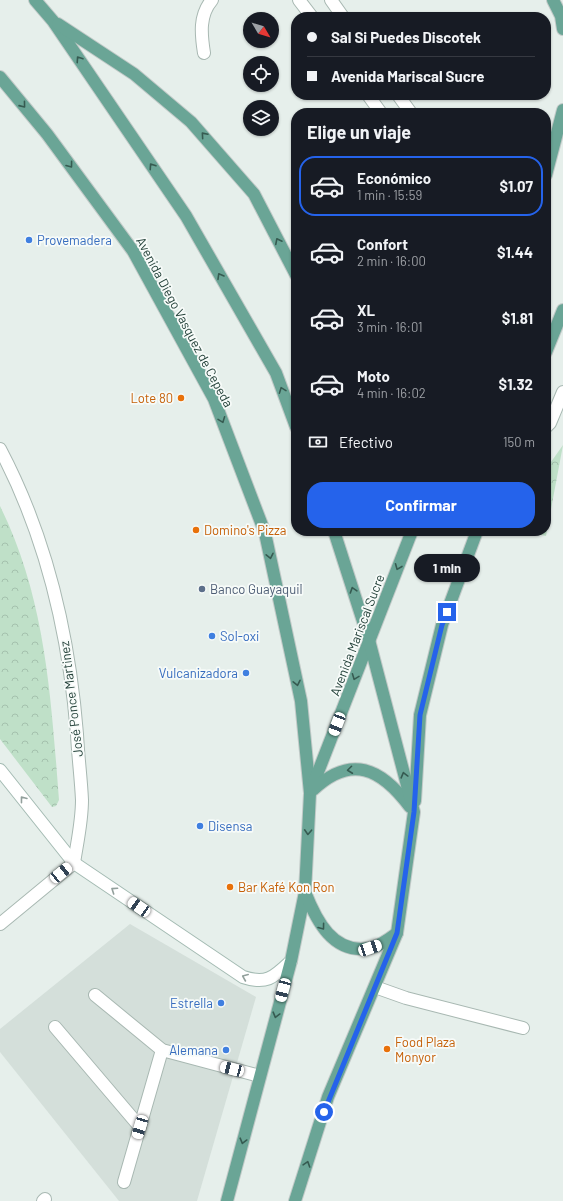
<!DOCTYPE html>
<html lang="es">
<meta charset="utf-8">
<style>
body{margin:0;font-family:Barlow,sans-serif;background:#20242c;color:#f1f3f6;height:100vh;display:flex;flex-direction:column;font-size:15px;white-space:nowrap}
*{box-sizing:border-box;margin:0}
p{font-size:13px;color:#9ea1a6}
.icon{flex:none;width:22px;height:22px;fill:none;stroke:currentColor;stroke-width:2;stroke-linecap:round;stroke-linejoin:round}
.map{position:relative;flex:1;overflow:hidden}
.details{position:absolute;left:291px;top:108px;width:260px;height:428px;display:flex;flex-direction:column;background:#171b24;border-radius:16px;box-shadow:0 1px 3px #0004}
.details>*{flex:none}
.top-card{position:absolute;left:291px;top:12px;width:260px;height:88px;border-radius:16px;box-shadow:0 1px 3px #0004;display:grid;align-content:center;height:88px;padding:0 16px;background:#171b24}
.needle{width:26px;rotate:128deg}
.buttons{position:absolute;left:243px;top:12px;display:grid;gap:8px}
.buttons a{display:grid;place-items:center;width:36px;height:36px;border-radius:50%;background:#171b24;box-shadow:0 1px 3px #0004;font-size:20px}
.end{position:absolute;width:18px;height:18px;margin:-9px;border:5px solid #2563eb;background:#fff;box-shadow:0 0 0 2px #fff}
.from{border-radius:50%}
.bubble{position:absolute;height:28px;border-radius:14px;background:#171b24;box-shadow:0 1px 3px #0004;font-size:13px;font-weight:700;line-height:28px;text-align:center}
.car{position:absolute;width:12px;height:24px;margin:-12px -6px;border-radius:5px;box-shadow:0 0 3px 1px #0007;background:linear-gradient(#fff 24%,#345 0 40%,#fff 0 76%,#345 0 86%,#fff 0)}
.top-card b{display:flex;align-items:center;gap:14px;height:38px;font-size:15px}
.top-card b+b{border-top:1px solid #363941}
.top-card i{width:10px;height:10px;background:#f1f3f6}
ul{padding:0;list-style:none}
li{display:flex;align-items:center;gap:12px;height:60px;margin:0 8px 6px;padding:0 8px;border:2px solid transparent;border-radius:16px}
li div{flex:1}
li b{display:block;font-size:15px}
li em{font-style:normal;font-weight:700}
li.active{border-color:#2563eb}
li>.icon{width:36px;height:36px;stroke-width:1.5}
h2{padding:0 16px;font-size:18px;line-height:48px}
.pay{display:flex;align-items:center;gap:10px;height:44px;padding:0 16px;font-size:15px}
.pay p{margin-inline-start:auto}
.button{display:flex;gap:8px;margin-top:auto;padding:8px 16px}
.button a{flex:1;height:46px;border-radius:16px;background:#2563eb;color:#fff;font-size:16px;font-weight:700;line-height:46px;text-align:center}
.map>svg:first-child{display:block}
</style>
<div class="map">
<svg width="563" height="1201" viewBox="0 0 563 1201">
<defs>
<pattern id="park-crowns" width="20" height="18" patternUnits="userSpaceOnUse"><rect width="20" height="18" fill="#bfe0c8"/><path d="M2 6a3 3 0 1 1 6 0M12 15a3 3 0 1 1 6 0" fill="none" stroke="#a4c1ad"/></pattern>
</defs>
<rect width="100%" height="100%" fill="#e6efeb"/>
<polygon fill="#d4dfda" points="130,924 256,997 197,1201 119,1201 0,1052 0,1029"/>
<g fill="url(#park-crowns)">
<polygon points="563,445 546,536 524,531 546,531 546,469"/>
<path d="M 0,506 C 46,599 51,698 59,800 L 56,806 L 52,807 L 0,739 Z"/>
</g>
<g fill="none" stroke-linecap="round" stroke-linejoin="round">
<g stroke="#a8b8b2" stroke-width="14">
<polyline id="service" points="375,987 406,998 523,1028"/>
</g>
<g stroke="#a8b8b2" stroke-width="14">
<g id="minor">
<polyline points="299,0 312,17"/>
<polyline points="331,0 343,17"/>
<path d="M 204,53 C 201,34 199,15 212,0"/>
<polyline points="368,95 381,113"/>
<polyline points="398,95 411,113"/>
<polyline points="546,427 550,423 563,392"/>
<path d="M 0,449 C 47,538 69,634 77,734 C 78,756 81,778 82,800 C 82,822 77,843 74,863 L 0,924"/>
<polyline points="95,995 162,1050 260,1076"/>
<polyline points="55,1027 140,1127"/>
<polyline points="124,1182 162,1050"/>
<polyline points="43,1201 45,1199"/>
</g>
</g>
<g stroke="#a4bbb3" stroke-width="14">
<path id="secondary" d="M 0,770 L 74,863 L 243,977 C 267,985 274,977 291,961"/>
</g>
<g stroke="#c2cac8" stroke-width="14">
<g id="primary">
<polyline points="35,0 53,21 186,216 276,373 296,427"/>
<polyline points="553,0 561,16 563,29"/>
<polyline points="58,24 134,74 191,122 254,194 296,275"/>
<polyline points="0,77 47,134 133,251 214,399 265,533 301,701 310,793 305,892 291,961 227,1201"/>
<polyline points="546,175 563,110"/>
<polyline points="546,352 563,310"/>
<polyline points="311,790 412,531"/>
<path d="M 313,790 C 351,754 381,768 410,807"/>
<polyline points="415,801 420,715 442,625 477,531"/>
<path d="M 305,892 C 316,920 333,955 370,948 C 380,946 389,939 397,933"/>
<polyline points="295,1201 328,1097 397,933 414,812 369,640 334,531"/>
</g>
</g>
<use href="#service" stroke="#fff" stroke-width="12"/>
<use href="#minor" stroke="#fff" stroke-width="12"/>
<use href="#secondary" stroke="#fff" stroke-width="12"/>
<use href="#primary" stroke="#6aa596" stroke-width="12"/>
</g>
<defs><path id="oneway-chevron" d="M-2-3.5L2.5 0L-2 3.5" fill="none" stroke-width="1.6" stroke-linecap="round" stroke-linejoin="round"/></defs>
<g stroke="#365b51">
<use href="#oneway-chevron" transform="translate(79 59) rotate(-124)"/>
<use href="#oneway-chevron" transform="translate(23 105) rotate(51)"/>
<use href="#oneway-chevron" transform="translate(204 135) rotate(-131)"/>
<use href="#oneway-chevron" transform="translate(70 165) rotate(53)"/>
<use href="#oneway-chevron" transform="translate(152 166) rotate(-124)"/>
<use href="#oneway-chevron" transform="translate(278 241) rotate(-117)"/>
<use href="#oneway-chevron" transform="translate(220 276) rotate(-120)"/>
<use href="#oneway-chevron" transform="translate(282 390) rotate(-111)"/>
<use href="#oneway-chevron" transform="translate(222 420) rotate(69)"/>
<use href="#oneway-chevron" transform="translate(270 556) rotate(78)"/>
<use href="#oneway-chevron" transform="translate(398 567) rotate(112)"/>
<use href="#oneway-chevron" transform="translate(353 590) rotate(-108)"/>
<use href="#oneway-chevron" transform="translate(355 677) rotate(111)"/>
<use href="#oneway-chevron" transform="translate(297 683) rotate(78)"/>
<use href="#oneway-chevron" transform="translate(350 770) rotate(173)"/>
<use href="#oneway-chevron" transform="translate(404 775) rotate(-105)"/>
<use href="#oneway-chevron" transform="translate(308 832) rotate(93)"/>
<use href="#oneway-chevron" transform="translate(322 927) rotate(53)"/>
<use href="#oneway-chevron" transform="translate(276 1015) rotate(105)"/>
<use href="#oneway-chevron" transform="translate(243 1141) rotate(105)"/>
<use href="#oneway-chevron" transform="translate(307 1164) rotate(-72)"/>
</g>
<g stroke="#92a09c">
<use href="#oneway-chevron" transform="translate(23 799) rotate(-128)"/>
<use href="#oneway-chevron" transform="translate(114 890) rotate(-146)"/>
<use href="#oneway-chevron" transform="translate(245 977) rotate(-157)"/>
</g>
<g fill="none" stroke-linecap="round" stroke-linejoin="round">
<polyline stroke="#2563eb" stroke-width="5" points="324,1112 397,933 414,812 420,715 442,625 447,612"/>
</g>
<g fill="#3f7fe0" stroke="#f7fbf9" stroke-width="1.5">
<circle cx="29" cy="240" r="4"/>
<circle cx="212" cy="636" r="4"/>
<circle cx="246" cy="673" r="4"/>
<circle cx="200" cy="826" r="4"/>
<circle cx="221" cy="1003" r="4"/>
<circle cx="226" cy="1050" r="4"/>
</g>
<g fill="#e8710a" stroke="#f7fbf9" stroke-width="1.5">
<circle cx="181" cy="398" r="4"/>
<circle cx="196" cy="530" r="4"/>
<circle cx="230" cy="887" r="4"/>
<circle cx="387" cy="1049" r="4"/>
</g>
<circle fill="#5c6f8a" stroke="#f7fbf9" stroke-width="1.5" cx="202" cy="589" r="4"/>
<g text-anchor="middle" dominant-baseline="central" stroke-width="3.5" stroke-linejoin="round" paint-order="stroke">
<g font-size="13" fill="#366cbe" stroke="#f7fbf9" text-anchor="start">
<text x="37" y="240">Provemadera</text>
<text x="220" y="636">Sol-oxi</text>
<text x="238" y="673" text-anchor="end">Vulcanizadora</text>
<text x="208" y="826">Disensa</text>
<text x="213" y="1003" text-anchor="end">Estrella</text>
<text x="218" y="1050" text-anchor="end">Alemana</text>
</g>
<g font-size="13" fill="#24423a" stroke="#f7fbf9">
<text transform="translate(185 322) rotate(62)">Avenida Diego Vasquez de Cepeda</text>
<text transform="translate(357 635) rotate(-69)">Avenida Mariscal Sucre</text>
<text transform="translate(71 699) rotate(-97)">José Ponce Martinez</text>
</g>
<g font-size="13" fill="#c56008" stroke="#f7fbf9" text-anchor="start">
<text x="173" y="398" text-anchor="end">Lote 80</text>
<text x="204" y="530">Domino's Pizza</text>
<text x="238" y="887">Bar Kafé Kon Ron</text>
<text x="395" y="1042">Food Plaza<tspan x="395" dy="15">Monyor</tspan></text>
</g>
<g font-size="13" fill="#4e5e75" stroke="#f7fbf9" text-anchor="start">
<text x="210" y="589">Banco Guayaquil</text>
</g>
</g>
</svg>
<div class="buttons">
<a><svg class="needle" viewBox="-14 -14 28 28"><path d="M0-13l5 13h-10z" fill="#e53935"/><path d="M0 13l5-13h-10z" fill="#9ea1a6"/></svg></a>
<a><svg class="icon" aria-label="locate" viewBox="0 0 24 24"><circle cx="12" cy="12" r="6"/><path d="M12 2v4M12 18v4M2 12h4M18 12h4"/></svg></a>
<a><svg class="icon" aria-label="layers" viewBox="0 0 24 24"><path d="M12 4l9 5-9 5-9-5zM3 14l9 5 9-5"/></svg></a>
</div>
<i class="end from" style="left:324px;top:1112px"></i>
<i class="end" style="left:447px;top:612px"></i>
<div class="bubble" style="left:414px;top:554px;width:66px">1 min</div>
<i class="car" style="left:337px;top:724px;rotate:201deg"></i>
<i class="car" style="left:61px;top:873px;rotate:51deg"></i>
<i class="car" style="left:139px;top:907px;rotate:304deg"></i>
<i class="car" style="left:370px;top:948px;rotate:71deg"></i>
<i class="car" style="left:283px;top:990px;rotate:195deg"></i>
<i class="car" style="left:232px;top:1069px;rotate:285deg"></i>
<i class="car" style="left:140px;top:1127px;rotate:197deg"></i>
<div class="top-card">
<b><i class="from"></i>Sal Si Puedes Discotek</b>
<b><i></i>Avenida Mariscal Sucre</b>
</div>
<section class="details">
<h2>Elige un viaje</h2>
<ul>
<li class="active"><svg class="icon" aria-label="car" viewBox="0 0 24 24"><path d="M5 17H2v-5l4-1 3-4h7l3 4 3 1v5h-3M9 17h6M6 11h13"/><circle cx="7" cy="17" r="2"/><circle cx="17" cy="17" r="2"/></svg><div><b>Económico</b><p>1 min · 15:59</p></div><em>$1.07</em></li>
<li><svg class="icon" aria-label="car" viewBox="0 0 24 24"><path d="M5 17H2v-5l4-1 3-4h7l3 4 3 1v5h-3M9 17h6M6 11h13"/><circle cx="7" cy="17" r="2"/><circle cx="17" cy="17" r="2"/></svg><div><b>Confort</b><p>2 min · 16:00</p></div><em>$1.44</em></li>
<li><svg class="icon" aria-label="car" viewBox="0 0 24 24"><path d="M5 17H2v-5l4-1 3-4h7l3 4 3 1v5h-3M9 17h6M6 11h13"/><circle cx="7" cy="17" r="2"/><circle cx="17" cy="17" r="2"/></svg><div><b>XL</b><p>3 min · 16:01</p></div><em>$1.81</em></li>
<li><svg class="icon" aria-label="car" viewBox="0 0 24 24"><path d="M5 17H2v-5l4-1 3-4h7l3 4 3 1v5h-3M9 17h6M6 11h13"/><circle cx="7" cy="17" r="2"/><circle cx="17" cy="17" r="2"/></svg><div><b>Moto</b><p>4 min · 16:02</p></div><em>$1.32</em></li>
</ul>
<div class="pay"><svg class="icon" aria-label="cash" viewBox="0 0 24 24"><path d="M3 7h18v10H3z"/><circle cx="12" cy="12" r="2"/></svg>Efectivo<p>150 m</p></div>
<div class="button"><a>Confirmar</a></div>
</section>
</div>
